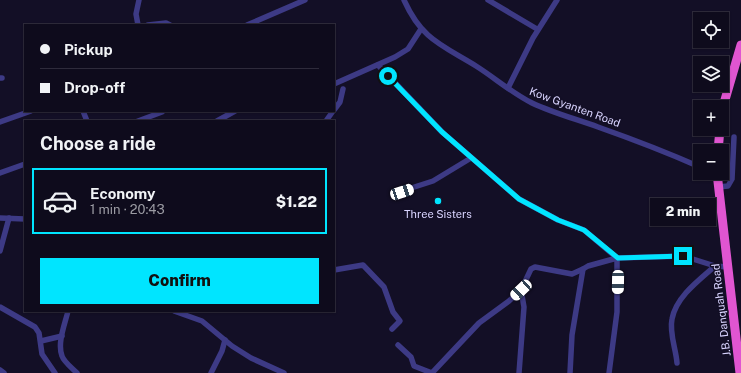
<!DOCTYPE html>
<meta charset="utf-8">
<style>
body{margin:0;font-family:"Public Sans",sans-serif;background:#171425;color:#f1f3f6;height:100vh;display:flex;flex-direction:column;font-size:15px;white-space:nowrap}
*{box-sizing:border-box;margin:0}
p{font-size:13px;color:#9b9ba3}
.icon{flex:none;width:22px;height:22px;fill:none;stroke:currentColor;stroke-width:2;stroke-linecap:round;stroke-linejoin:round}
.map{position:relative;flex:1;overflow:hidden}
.drawer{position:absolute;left:24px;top:120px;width:311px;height:192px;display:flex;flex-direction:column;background:#0e0b1c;border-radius:0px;box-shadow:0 1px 3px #0004,0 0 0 1px #2e2b3b}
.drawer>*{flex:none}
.banner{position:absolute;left:24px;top:24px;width:311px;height:88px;border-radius:0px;box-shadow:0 1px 3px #0004,0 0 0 1px #2e2b3b;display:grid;align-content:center;height:88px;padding:0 16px;background:#0e0b1c}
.tools{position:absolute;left:693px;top:12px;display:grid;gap:8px}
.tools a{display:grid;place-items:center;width:36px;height:36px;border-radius:0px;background:#0e0b1c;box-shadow:0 1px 3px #0004,0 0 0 1px #2e2b3b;font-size:20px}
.end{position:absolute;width:18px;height:18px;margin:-9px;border:5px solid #00e5ff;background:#111;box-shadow:0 0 0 2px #111}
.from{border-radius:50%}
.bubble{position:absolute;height:28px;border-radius:0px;background:#0e0b1c;box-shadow:0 1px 3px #0004,0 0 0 1px #2e2b3b;font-size:13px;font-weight:800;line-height:28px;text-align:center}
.car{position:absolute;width:12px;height:24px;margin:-12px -6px;border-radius:5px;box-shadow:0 0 3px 1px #0007;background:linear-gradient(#fff 24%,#345 0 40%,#fff 0 76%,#345 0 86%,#fff 0)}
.banner b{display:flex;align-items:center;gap:14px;height:38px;font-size:15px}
.banner b+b{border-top:1px solid #2e2b3b}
.banner i{width:10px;height:10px;background:#f1f3f6}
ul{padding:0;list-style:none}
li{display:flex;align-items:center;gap:12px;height:66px;margin:0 8px 6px;padding:0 8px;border:2px solid #2e2b3b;border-radius:0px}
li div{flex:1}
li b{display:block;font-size:15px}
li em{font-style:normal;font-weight:800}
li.on{border-color:#00e5ff}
li>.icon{width:36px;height:36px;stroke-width:1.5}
h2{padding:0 16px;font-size:18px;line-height:48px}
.action{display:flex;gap:8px;margin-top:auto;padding:8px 16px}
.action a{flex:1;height:46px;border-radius:0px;background:#00e5ff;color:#111;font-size:16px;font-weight:800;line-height:46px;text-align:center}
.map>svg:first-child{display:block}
</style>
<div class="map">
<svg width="741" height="373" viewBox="0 0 741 373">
<rect width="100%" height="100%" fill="#130f26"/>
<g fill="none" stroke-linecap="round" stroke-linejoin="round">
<g stroke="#3d3a85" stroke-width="5.5">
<path d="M 404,0 C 422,40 442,45 476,66 C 495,78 512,93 532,103 C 553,113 576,119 598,127 C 632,139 666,152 700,167"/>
<polyline points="488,0 537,29"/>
<polyline points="138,25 136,14 139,0"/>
<polyline points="148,25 166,23 170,25"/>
<polyline points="247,25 305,0"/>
<polyline points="378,65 442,132 519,199 558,220 584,230 617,258 683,256 715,266 728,267"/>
<polyline points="0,78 2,78"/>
<polyline points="334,84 395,57 408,49 421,29"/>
<polyline points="508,88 533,38 557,0"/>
<polyline points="334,110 340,102 343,89"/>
<polyline points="83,111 87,121"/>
<polyline points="138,121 162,112"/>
<polyline points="217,121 235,111"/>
<polyline points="326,121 333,111"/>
<polyline points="0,122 31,111"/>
<polyline points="0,173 25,164"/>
<polyline points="718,187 728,186 732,179 734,137"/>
<polyline points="402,191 433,181 471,158"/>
<polyline points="0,218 25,219"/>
<polyline points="0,251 9,218"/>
<polyline points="334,270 363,265 384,287 393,312 400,321 392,329"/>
<polyline points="0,307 35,327 39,333 42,354 55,373"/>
<path d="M 68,311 C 65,324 57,343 62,356 C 64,362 72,368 77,373"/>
<polyline points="174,311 202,321 232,346 251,358 284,373"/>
<polyline points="41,341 62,336"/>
<polyline points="398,345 411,357 414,366 432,373 479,323 509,301 521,290 531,269 535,267 572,274 583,269"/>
<path d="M 677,363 C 676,349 669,333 672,319 C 676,297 699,280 715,266"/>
<polyline points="0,370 4,373"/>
<polyline points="211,373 222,351 225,340"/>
<polyline points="519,373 524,307 521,290"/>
<polyline points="570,373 572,335 583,269 588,266 617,258 617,312 609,373"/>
</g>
<g stroke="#e055d1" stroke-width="9">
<polyline points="722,110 741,45"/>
<polyline points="718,151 720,129"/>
<polyline points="717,173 740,373"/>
</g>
</g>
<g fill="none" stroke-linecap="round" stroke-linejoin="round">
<polyline stroke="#00e5ff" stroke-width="5" points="388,76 442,132 519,199 558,220 584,230 618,258 683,256"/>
</g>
<circle fill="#00e5ff" stroke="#130f26" stroke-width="1.5" cx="438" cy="201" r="4"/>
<g text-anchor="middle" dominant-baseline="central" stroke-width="3" stroke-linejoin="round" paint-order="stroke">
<g font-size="11" fill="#d9d4ff" stroke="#130f26">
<text transform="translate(575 107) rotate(20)">Kow Gyanten Road</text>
<text transform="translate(721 310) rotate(-97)">J.B. Danquah Road</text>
</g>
<g font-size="11" fill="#d9d4ff" stroke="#130f26">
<text x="438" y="214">Three Sisters</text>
</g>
</g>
</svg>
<div class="tools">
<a><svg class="icon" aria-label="locate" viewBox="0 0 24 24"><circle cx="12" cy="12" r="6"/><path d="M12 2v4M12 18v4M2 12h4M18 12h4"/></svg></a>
<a><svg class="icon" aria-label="layers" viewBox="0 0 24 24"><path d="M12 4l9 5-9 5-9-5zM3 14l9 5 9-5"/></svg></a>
<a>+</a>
<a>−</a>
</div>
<i class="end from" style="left:388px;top:76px"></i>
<i class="end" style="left:683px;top:256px"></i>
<div class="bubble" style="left:650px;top:198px;width:66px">2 min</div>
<i class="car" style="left:402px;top:192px;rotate:72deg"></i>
<i class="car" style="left:618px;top:282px;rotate:181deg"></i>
<i class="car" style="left:521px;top:290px;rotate:227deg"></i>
<div class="banner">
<b><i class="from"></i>Pickup</b>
<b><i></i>Drop-off</b>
</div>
<section class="drawer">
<h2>Choose a ride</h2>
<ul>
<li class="on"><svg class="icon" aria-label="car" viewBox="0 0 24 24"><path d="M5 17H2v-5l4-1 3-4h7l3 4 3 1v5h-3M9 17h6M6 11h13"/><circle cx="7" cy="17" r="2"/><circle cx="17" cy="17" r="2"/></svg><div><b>Economy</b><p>1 min · 20:43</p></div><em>$1.22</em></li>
</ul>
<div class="action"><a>Confirm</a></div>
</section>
</div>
